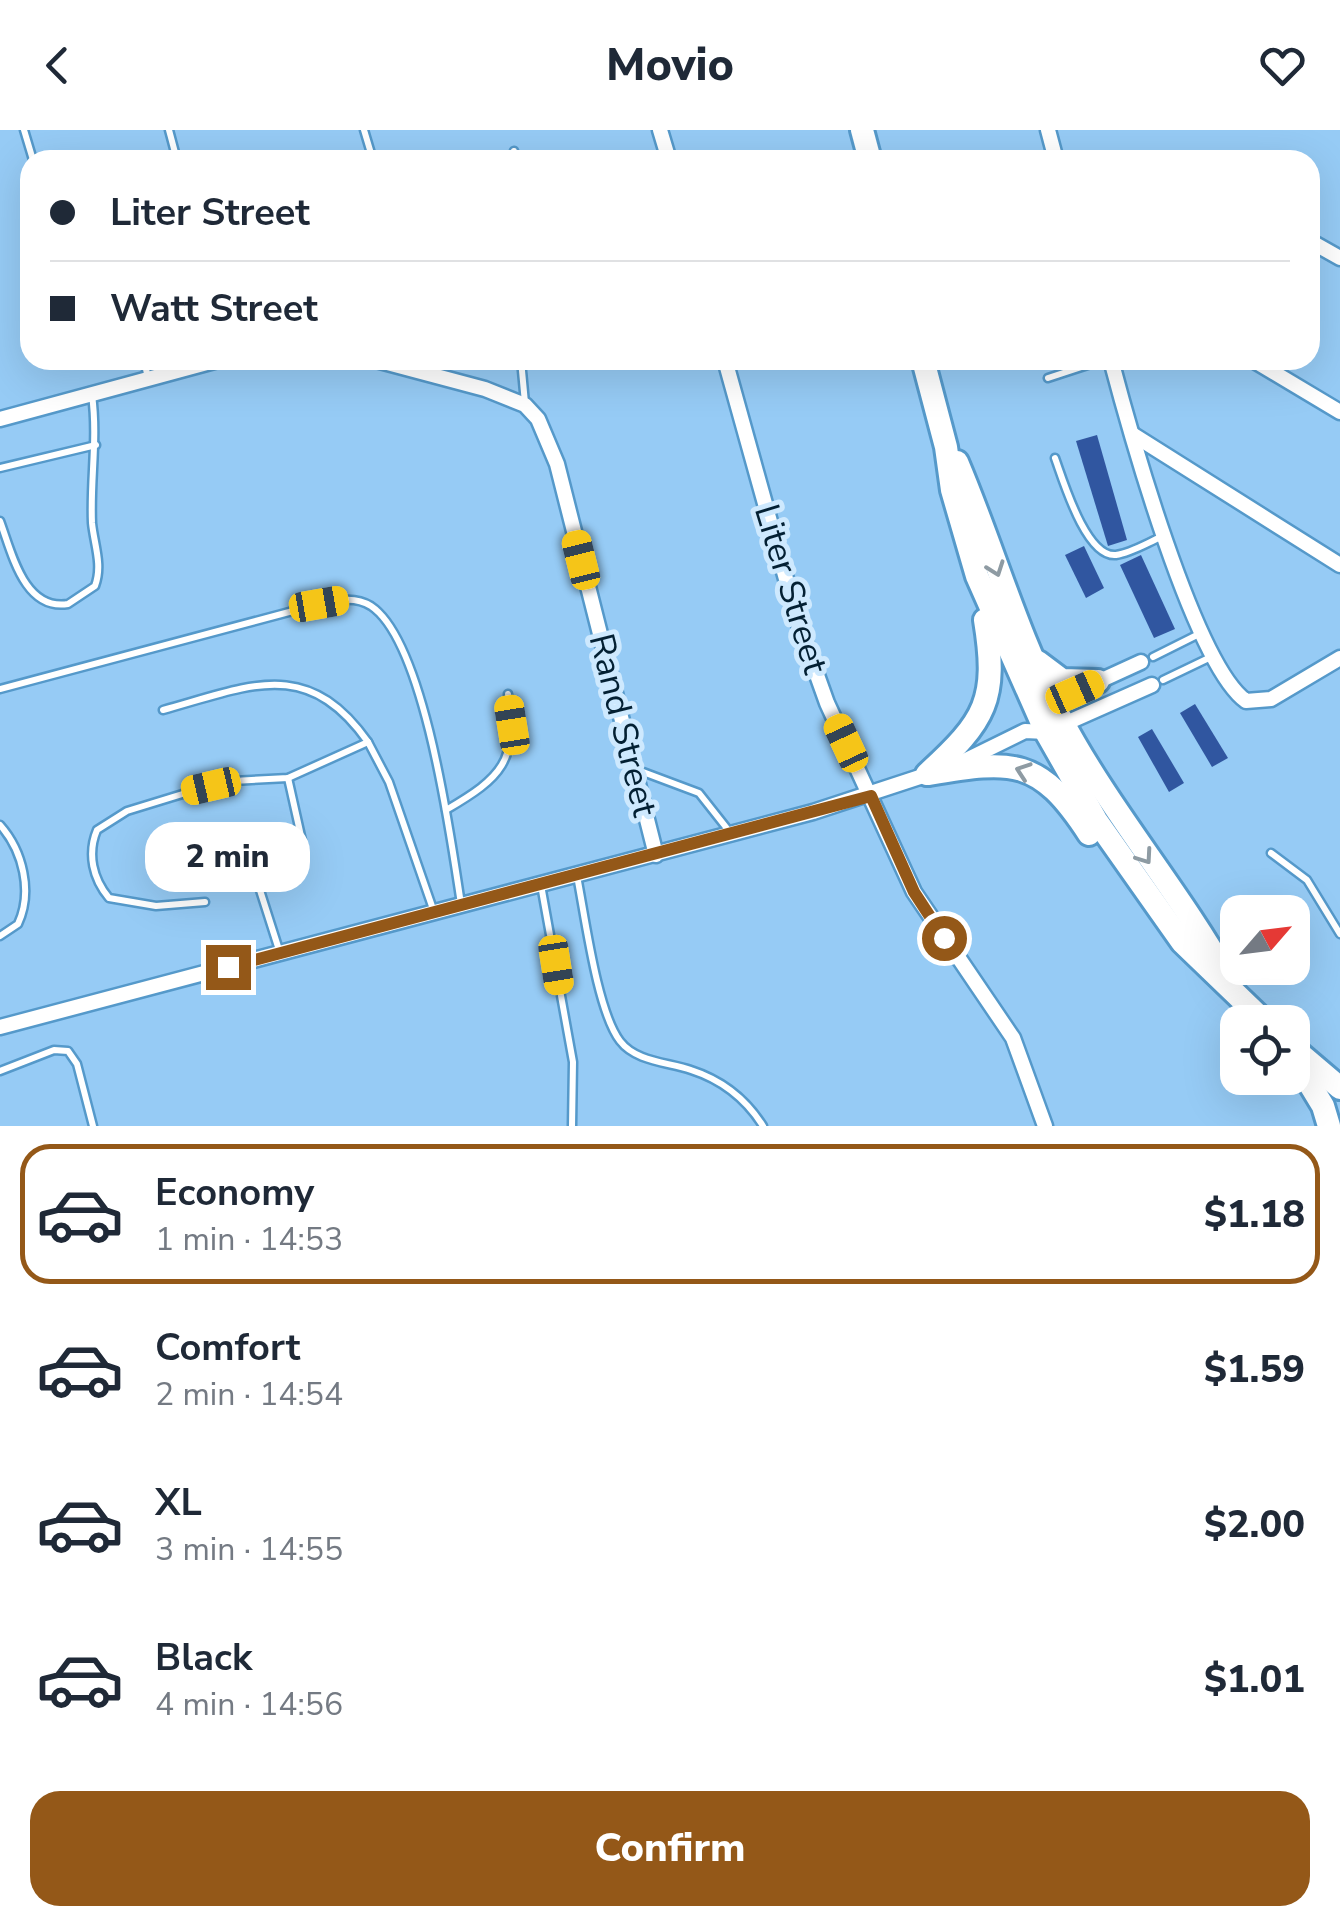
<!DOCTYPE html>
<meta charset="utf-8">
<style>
body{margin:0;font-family:"Nunito Sans",sans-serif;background:#f6f6f7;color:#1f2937;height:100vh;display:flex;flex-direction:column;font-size:38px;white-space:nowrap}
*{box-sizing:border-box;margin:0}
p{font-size:32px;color:#747a83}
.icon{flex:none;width:55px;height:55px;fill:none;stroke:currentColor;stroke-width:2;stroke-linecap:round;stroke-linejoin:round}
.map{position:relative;height:996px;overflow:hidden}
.sheet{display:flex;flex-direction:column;background:#fff;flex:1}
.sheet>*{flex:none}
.top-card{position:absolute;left:20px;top:20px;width:1300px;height:220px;border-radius:30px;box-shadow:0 10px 40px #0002;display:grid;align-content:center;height:220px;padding:0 30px;background:#fff}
.needle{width:65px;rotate:62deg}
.tools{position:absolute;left:1220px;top:765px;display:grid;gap:20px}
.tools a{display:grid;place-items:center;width:90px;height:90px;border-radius:20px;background:#fff;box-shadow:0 10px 40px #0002;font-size:50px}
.end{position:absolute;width:45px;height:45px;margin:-22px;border:12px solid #945818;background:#fff;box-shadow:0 0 0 5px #fff}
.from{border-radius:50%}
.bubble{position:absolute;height:70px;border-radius:30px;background:#fff;box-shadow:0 10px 40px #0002;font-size:32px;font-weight:800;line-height:70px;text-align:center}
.car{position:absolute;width:30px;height:60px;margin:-30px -15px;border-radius:12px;box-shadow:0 0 8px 2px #0007;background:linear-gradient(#f5c518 24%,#345 0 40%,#f5c518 0 76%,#345 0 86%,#f5c518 0)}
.top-card b{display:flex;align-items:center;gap:35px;height:95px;font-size:38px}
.top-card b+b{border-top:2px solid #e0e1e3}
.top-card i{width:25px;height:25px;background:#1f2937}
ul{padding:18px 0 0;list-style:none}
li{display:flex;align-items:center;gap:30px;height:140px;margin:0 20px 15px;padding:0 10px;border:5px solid transparent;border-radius:30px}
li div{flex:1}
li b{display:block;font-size:38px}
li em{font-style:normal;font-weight:800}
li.current{border-color:#945818}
li>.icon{width:90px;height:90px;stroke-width:1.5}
.cta{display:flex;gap:20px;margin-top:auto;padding:20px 30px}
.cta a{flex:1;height:115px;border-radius:30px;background:#945818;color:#fff;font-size:40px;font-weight:800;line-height:115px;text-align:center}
header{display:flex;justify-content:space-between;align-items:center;height:130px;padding:0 30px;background:#fff;font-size:45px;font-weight:800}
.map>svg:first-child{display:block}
</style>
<header><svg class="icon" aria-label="back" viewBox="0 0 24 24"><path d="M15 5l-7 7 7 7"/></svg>Movio<svg class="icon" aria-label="heart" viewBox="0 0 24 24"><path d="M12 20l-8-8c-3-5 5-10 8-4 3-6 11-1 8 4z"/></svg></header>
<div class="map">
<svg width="1340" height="996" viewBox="0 0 1340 996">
<rect width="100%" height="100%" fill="#96cbf5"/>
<g fill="#3056a0">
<polygon points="1097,305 1127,410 1108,416 1076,311"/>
<polygon points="1084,416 1104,458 1086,468 1065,425"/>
<polygon points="1141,425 1175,499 1154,508 1120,435"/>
<polygon points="1195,574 1228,628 1212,637 1180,583"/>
<polygon points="1152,599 1184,653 1169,662 1138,607"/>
</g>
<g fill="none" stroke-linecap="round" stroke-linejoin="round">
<g stroke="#5599ca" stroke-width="11">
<g id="service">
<polyline points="24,0 33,30"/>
<polyline points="169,0 177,30"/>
<polyline points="364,0 373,30"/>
<polyline points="514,21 516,30"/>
<polyline points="144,230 148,248"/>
<polyline points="521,230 525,273"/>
<polyline points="1048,248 1103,230"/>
<path d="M 1055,328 C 1063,350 1086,428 1116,425 C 1131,423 1147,413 1161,407"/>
<polyline points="0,338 96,315"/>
<path d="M 0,391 C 12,423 24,481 68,474 L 95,456 C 103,435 94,414 92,393 C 90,350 98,309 92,265"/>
<polyline points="1153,527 1201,503"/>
<polyline points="1163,550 1213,526"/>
<path d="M 0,559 L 319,474 C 338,470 355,466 371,476 C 425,512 451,710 461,774"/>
<path d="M 163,580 C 250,556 307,526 368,612 L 288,648 L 233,651 L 189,662 L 127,681 L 97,700 C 87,724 93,749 109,768 L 156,776 L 205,772"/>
<polyline points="368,612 389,652 434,782"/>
<polyline points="635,639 699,663 729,701"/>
<path d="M 446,680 C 502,647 518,632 508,564"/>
<path d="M 0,695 C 23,721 33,762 18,794 L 0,806"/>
<polyline points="1271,723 1307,750 1340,804"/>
<path d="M 577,746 C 585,786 597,881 620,911 C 636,932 668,932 691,940 C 722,950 746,969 763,996"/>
<polyline points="541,755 573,932 572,996"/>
<polyline points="280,823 258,754 303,715 288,648"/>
<polyline points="0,941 54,920 68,921 77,934 93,996"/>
</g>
</g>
<g stroke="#5599ca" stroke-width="19">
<g id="minor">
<polyline points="660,0 669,30"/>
<polyline points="1048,0 1056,30"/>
<polyline points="1310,111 1340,128"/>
<polyline points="376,230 485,259 525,275 538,289 557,334 656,725"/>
<polyline points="725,230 798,492 827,573 914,762 1013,908 1045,996"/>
<path d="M 1111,230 C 1129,298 1194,534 1246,571 L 1271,569 L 1340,528"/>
<polyline points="1253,230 1340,282"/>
<polyline points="0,289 218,230"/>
<polyline points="1132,304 1340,435"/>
<polyline points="1047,575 1141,532"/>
<polyline points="960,633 1025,601 1046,602 1152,555"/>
<polyline points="0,897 813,682 935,642"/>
</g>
</g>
<g stroke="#5599ca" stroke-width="28">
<g id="trunk">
<polyline points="862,0 870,30"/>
<polyline points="923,230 946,317 952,360 977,446 1046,602 1096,690 1182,812 1265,892"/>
<path d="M 957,332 C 993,417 1017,505 1060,587 C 1109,680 1178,759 1229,850"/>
<polyline points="1038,532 1062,550 1098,551"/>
<path d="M 927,644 C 986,590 998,570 985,490"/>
<path d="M 929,644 C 1013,630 1039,627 1089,704"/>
<polyline points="1299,923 1340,958"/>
<polyline points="1292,925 1323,976 1329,996"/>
</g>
</g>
<use href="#service" stroke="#fff" stroke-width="6"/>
<use href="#minor" stroke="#fff" stroke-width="14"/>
<use href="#trunk" stroke="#fff" stroke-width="22"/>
</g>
<defs><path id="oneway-chevron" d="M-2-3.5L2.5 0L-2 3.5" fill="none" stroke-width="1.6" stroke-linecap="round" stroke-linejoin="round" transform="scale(2.5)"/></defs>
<g stroke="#8e9ba3">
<use href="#oneway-chevron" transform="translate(996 439) rotate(70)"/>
<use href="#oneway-chevron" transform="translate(1023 641) rotate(-161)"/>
<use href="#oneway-chevron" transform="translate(1145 727) rotate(55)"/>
</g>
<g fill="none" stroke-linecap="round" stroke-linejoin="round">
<polyline stroke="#945818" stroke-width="12" points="228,837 871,666 914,762 944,808"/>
</g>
<g text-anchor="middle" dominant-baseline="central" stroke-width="10" stroke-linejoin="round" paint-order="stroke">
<g font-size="35" fill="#032033" stroke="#cee9fe">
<text transform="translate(791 459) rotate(73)">Liter Street</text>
<text transform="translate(623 595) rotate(76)">Rand Street</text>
</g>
</g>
</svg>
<div class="tools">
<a><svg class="needle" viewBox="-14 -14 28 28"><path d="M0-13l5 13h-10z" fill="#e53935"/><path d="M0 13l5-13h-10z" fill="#747a83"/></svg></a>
<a><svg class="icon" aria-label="locate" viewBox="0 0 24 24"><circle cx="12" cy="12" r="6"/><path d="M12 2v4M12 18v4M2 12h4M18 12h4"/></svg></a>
</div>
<i class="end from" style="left:944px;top:808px"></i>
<i class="end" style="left:228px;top:837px"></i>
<div class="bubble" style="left:145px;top:692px;width:165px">2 min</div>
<i class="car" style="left:581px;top:430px;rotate:346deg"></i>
<i class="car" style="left:319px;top:474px;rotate:80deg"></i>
<i class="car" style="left:1075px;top:562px;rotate:66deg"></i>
<i class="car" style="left:512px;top:595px;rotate:351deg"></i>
<i class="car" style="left:846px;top:613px;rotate:335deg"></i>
<i class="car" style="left:211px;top:656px;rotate:257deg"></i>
<i class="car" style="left:556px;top:835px;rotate:171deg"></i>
<div class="top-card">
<b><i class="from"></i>Liter Street</b>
<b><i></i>Watt Street</b>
</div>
</div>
<section class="sheet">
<ul>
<li class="current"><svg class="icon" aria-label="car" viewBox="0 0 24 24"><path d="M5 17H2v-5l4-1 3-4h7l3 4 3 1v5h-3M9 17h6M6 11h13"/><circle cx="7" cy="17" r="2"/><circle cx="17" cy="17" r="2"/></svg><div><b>Economy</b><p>1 min · 14:53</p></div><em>$1.18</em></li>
<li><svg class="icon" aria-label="car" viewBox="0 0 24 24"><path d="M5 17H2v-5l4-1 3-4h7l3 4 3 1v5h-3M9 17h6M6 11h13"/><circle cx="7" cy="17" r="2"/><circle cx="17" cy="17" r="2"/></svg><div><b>Comfort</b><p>2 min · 14:54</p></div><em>$1.59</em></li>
<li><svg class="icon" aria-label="car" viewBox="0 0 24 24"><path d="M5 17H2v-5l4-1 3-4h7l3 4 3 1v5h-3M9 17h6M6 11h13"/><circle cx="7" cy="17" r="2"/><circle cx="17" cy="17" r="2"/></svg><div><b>XL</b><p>3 min · 14:55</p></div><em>$2.00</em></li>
<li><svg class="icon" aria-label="car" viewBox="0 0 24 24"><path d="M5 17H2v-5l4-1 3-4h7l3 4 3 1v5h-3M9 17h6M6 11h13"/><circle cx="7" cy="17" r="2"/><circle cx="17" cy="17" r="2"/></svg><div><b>Black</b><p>4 min · 14:56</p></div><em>$1.01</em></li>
</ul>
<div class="cta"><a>Confirm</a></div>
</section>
